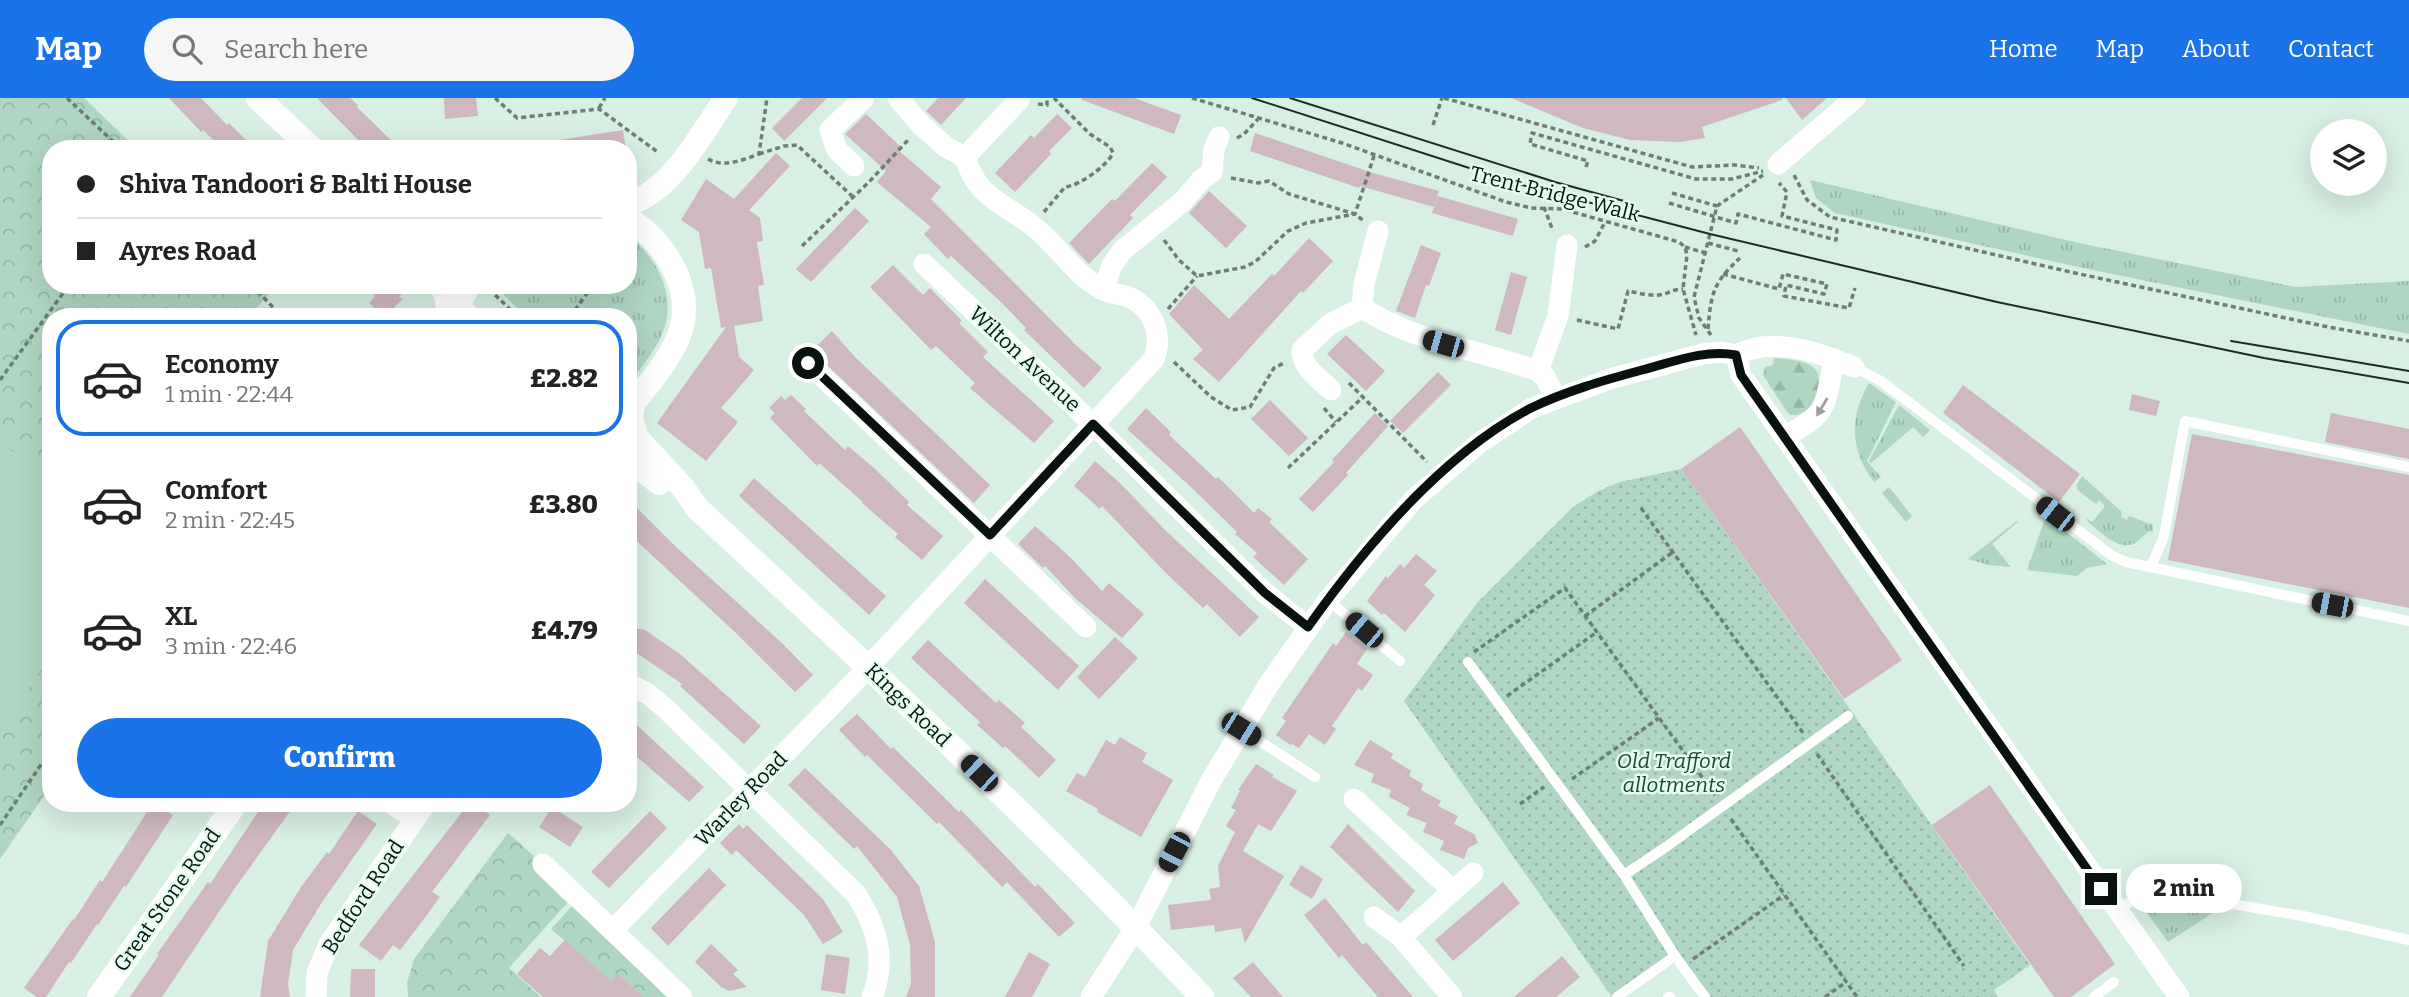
<!DOCTYPE html>
<meta charset="utf-8">
<style>
body{margin:0;font-family:Bitter,serif;background:#f6f6f6;color:#222;height:100vh;display:flex;flex-direction:column;font-size:26px;white-space:nowrap}
*{box-sizing:border-box;margin:0}
p{font-size:23px;color:#767676}
.icon{flex:none;width:38px;height:38px;fill:none;stroke:currentColor;stroke-width:2;stroke-linecap:round;stroke-linejoin:round}
.map{position:relative;flex:1;overflow:hidden}
.drawer{position:absolute;left:42px;top:210px;width:595px;height:504px;display:flex;flex-direction:column;background:#fff;border-radius:28px;box-shadow:0 7px 28px #0002}
.drawer>*{flex:none}
.banner{position:absolute;left:42px;top:42px;width:595px;height:154px;border-radius:28px;box-shadow:0 7px 28px #0002;display:grid;align-content:center;height:154px;padding:0 35px;background:#fff}
.fabs{position:absolute;left:2310px;top:21px;display:grid;gap:14px}
.fabs a{display:grid;place-items:center;width:77px;height:77px;border-radius:50%;background:#fff;box-shadow:0 7px 28px #0002;font-size:35px}
.end{position:absolute;width:32px;height:32px;margin:-16px;border:9px solid #0a120e;background:#fff;box-shadow:0 0 0 4px #fff}
.from{border-radius:50%}
.bubble{position:absolute;height:49px;border-radius:24px;background:#fff;box-shadow:0 7px 28px #0002;font-size:23px;font-weight:800;line-height:49px;text-align:center}
.car{position:absolute;width:21px;height:42px;margin:-21px -10px;border-radius:9px;box-shadow:0 0 5px 2px #0007;background:linear-gradient(#222 24%,#8ab4d8 0 40%,#222 0 76%,#8ab4d8 0 86%,#222 0)}
.banner b{display:flex;align-items:center;gap:24px;height:66px;font-size:26px}
.banner b+b{border-top:2px solid #e0e0e0}
.banner i{width:18px;height:18px;background:#222}
ul{padding:12px 0 0;list-style:none}
li{display:flex;align-items:center;gap:21px;height:116px;margin:0 14px 10px;padding:0 21px;border:4px solid transparent;border-radius:28px}
li div{flex:1}
li b{display:block;font-size:26px}
li em{font-style:normal;font-weight:800}
li.current{border-color:#1a73e8}
li>.icon{width:63px;height:63px;stroke-width:1.5}
.cta{display:flex;gap:14px;margin-top:auto;padding:14px 35px}
.cta a{flex:1;height:80px;border-radius:42px;background:#1a73e8;color:#fff;font-size:28px;font-weight:800;line-height:80px;text-align:center}
header{display:flex;align-items:center;gap:42px;box-sizing:border-box;height:98px;padding:0 35px;background:#1a73e8;color:#fff}
header strong{font-size:33px}
nav{display:flex;gap:38px;margin-inline-start:auto;font-size:24px}
.search{width:490px;height:63px;background:#f6f6f6;display:flex;align-items:center;gap:18px;box-sizing:border-box;padding:0 24px;border-radius:38px;color:#767676;font-size:26px}
.map>svg:first-child{display:block}
</style>
<header>
<strong>Map</strong>
<div class="search"><svg class="icon" aria-label="search" viewBox="0 0 24 24"><circle cx="10" cy="10" r="6"/><path d="M15 15l6 6"/></svg>Search here</div>
<nav><a>Home</a><a>Map</a><a>About</a><a>Contact</a></nav>
</header>
<div class="map">
<svg width="2409" height="899" viewBox="0 0 2409 899">
<defs>
<pattern id="grass-tufts" width="24" height="20" patternUnits="userSpaceOnUse" patternTransform="scale(1.75)"><rect width="24" height="20" fill="#afd6c2"/><path d="M3 7l-1-3M5 7V3M7 7l1-3M15 17l-1-3M17 17v-4M19 17l1-3" fill="none" stroke="#95b7a6"/></pattern>
<pattern id="forest-firs" width="22" height="20" patternUnits="userSpaceOnUse" patternTransform="scale(1.75)"><rect width="22" height="20" fill="#afd6c2"/><path d="M5 1l3.5 6h-7zM16 11l3.5 6h-7z" fill="#95b7a6"/></pattern>
<pattern id="park-crowns" width="20" height="18" patternUnits="userSpaceOnUse" patternTransform="scale(1.75)"><rect width="20" height="18" fill="#afd6c2"/><path d="M2 6a3 3 0 1 1 6 0M12 15a3 3 0 1 1 6 0" fill="none" stroke="#95b7a6"/></pattern>
<pattern id="garden-dots" width="8" height="8" patternUnits="userSpaceOnUse" patternTransform="scale(1.75)"><rect width="8" height="8" fill="#afd6c2"/><path d="M2 2h.1M6 6h.1" fill="none" stroke="#95b7a6" stroke-width="1.8" stroke-linecap="round"/></pattern>
</defs>
<rect width="100%" height="100%" fill="#d8efe3"/>
<g fill="url(#grass-tufts)">
<polygon points="1810,82 2079,145 2296,189 2409,183 2409,236 2083,170 1835,115 1816,100"/>
<path d="M 628,138 C 656,158 675,194 665,228 C 659,249 641,269 628,288 L 628,219 L 526,219 L 494,187 L 628,187 Z"/>
<path d="M 1869,285 L 1896,304 L 1867,363 L 1881,379 L 1874,384 C 1850,352 1849,319 1869,285 Z"/>
<polygon points="1899,307 1930,332 1923,339 1913,329 1871,365 1869,363"/>
<path d="M 2082,378 L 2122,414 L 2121,419 L 2127,422 L 2129,418 L 2153,427 L 2153,434 L 2149,433 C 2145,436 2140,442 2135,445 C 2118,454 2100,433 2088,424 L 2086,420 L 2092,424 L 2105,408 L 2099,402 L 2096,406 L 2077,392 L 2078,389 L 2076,388 Z"/>
<polygon points="1889,389 1912,418 1906,424 1882,395"/>
<polygon points="2046,418 2107,466 2087,470 2077,478 2027,472"/>
<polygon points="2017,423 2018,424 1992,446 2011,469 1989,467 1968,461"/>
<polygon points="2139,804 2219,811 2168,844"/>
</g>
<path fill="url(#forest-firs)" d="M 1774,260 C 1815,263 1830,269 1810,311 L 1797,317 L 1791,317 L 1787,314 L 1763,277 L 1765,269 L 1773,267 Z"/>
<g fill="url(#park-crowns)">
<polygon points="0,0 84,0 137,51 51,51 51,187 277,187 249,219 51,219 51,688 0,761"/>
<polygon points="508,735 534,758 532,763 535,774 567,805 509,870 541,899 408,899 407,885 414,861"/>
<polygon points="572,808 668,899 644,899 618,876 611,883 551,831"/>
</g>
<polygon fill="url(#garden-dots)" points="1681,371 2030,867 1994,892 1998,899 1700,899 1675,865 1669,867 1626,899 1612,899 1404,603 1477,505 1573,409 1598,393 1620,384"/>
<polygon fill="#afd6c2" points="0,345 51,379 51,558 0,631"/>
<g fill="#cfb8c0">
<polygon points="169,0 201,0 227,27 229,25 255,51 223,51 203,32 201,34"/>
<polygon points="317,0 350,0 358,7 357,9 400,51 367,51"/>
<polygon points="444,0 476,0 478,18 445,21"/>
<polygon points="802,0 827,0 784,43 772,30"/>
<polygon points="938,0 966,0 941,27 926,13"/>
<polygon points="1082,0 1134,0 1181,17 1174,36 1082,2"/>
<polygon points="1511,0 1782,0 1782,2 1702,29 1705,40 1680,44 1630,42 1583,30"/>
<polygon points="1786,0 1827,0 1802,22"/>
<polygon points="866,16 901,49 898,52 941,89 931,101 1076,247 1102,270 1084,290 1024,232 1026,230 1002,205 951,158 948,161 924,136 931,129 877,84 886,73 845,36"/>
<polygon points="1057,16 1072,30 1049,53 1051,56 1015,94 995,75 1031,37 1034,40"/>
<polygon points="623,32 626,51 559,51 559,42"/>
<polygon points="1255,35 1373,75 1439,93 1434,109 1360,88 1359,90 1250,53"/>
<polygon points="776,55 790,68 749,112 760,120 763,143 757,144 764,187 758,188 763,223 734,228 739,259 754,272 721,310 738,324 706,363 657,325 726,229 721,230 711,170 705,171 699,134 681,122 706,81 734,101"/>
<polygon points="1152,65 1167,79 1130,117 1133,120 1089,166 1069,145 1112,101 1115,103"/>
<polygon points="1209,93 1247,128 1226,150 1189,115"/>
<polygon points="1438,98 1518,121 1513,138 1432,115"/>
<polygon points="855,110 869,123 811,184 796,171"/>
<polygon points="1309,140 1333,163 1303,195 1301,193 1219,284 1193,261 1203,252 1169,216 1194,187 1229,221 1272,176 1274,178"/>
<polygon points="1421,147 1441,155 1429,188 1426,187 1415,220 1396,213"/>
<polygon points="893,167 923,197 930,190 962,223 959,225 988,254 983,259 1054,323 1034,345 970,290 975,285 936,248 931,252 870,189"/>
<polygon points="1511,174 1527,179 1511,237 1495,232"/>
<polygon points="363,187 410,187 399,199 403,201 384,219 369,205 375,198"/>
<polygon points="832,233 855,259 990,387 974,405 812,253"/>
<polygon points="1346,237 1385,273 1366,293 1327,256"/>
<polygon points="1438,274 1451,287 1403,335 1390,323"/>
<polygon points="1963,287 2080,376 2059,404 1943,315"/>
<polygon points="2132,296 2160,303 2156,318 2129,312"/>
<polygon points="791,297 806,311 804,313 845,352 848,348 875,371 909,404 907,407 943,438 922,462 895,439 898,436 862,405 863,404 819,365 817,368 770,320 775,315 769,310 781,298 785,302"/>
<polygon points="1270,302 1308,340 1289,358 1251,321"/>
<polygon points="1146,310 1171,334 1169,337 1216,381 1218,379 1254,415 1258,410 1272,421 1269,424 1308,461 1284,487 1253,459 1257,455 1235,436 1237,434 1191,389 1127,331"/>
<polygon points="1375,315 1388,328 1346,375 1348,377 1313,414 1299,401 1334,364 1332,362"/>
<polygon points="2331,315 2409,331 2409,361 2325,344"/>
<polygon points="1740,329 1902,562 1844,601 1681,371"/>
<polygon points="2192,336 2409,377 2409,510 2168,462"/>
<polygon points="1095,363 1121,386 1164,431 1259,519 1240,539 1207,506 1203,510 1167,476 1102,408 1100,411 1074,388"/>
<polygon points="754,380 886,498 869,517 739,398"/>
<polygon points="628,401 675,448 784,547 813,577 795,594 736,535 628,435"/>
<polygon points="1035,428 1070,459 1102,493 1109,485 1144,516 1122,540 1076,501 1045,468 1043,470 1018,446"/>
<polygon points="1416,456 1437,473 1424,487 1435,497 1405,534 1384,515 1382,517 1367,503 1386,478 1388,480 1400,466 1404,470"/>
<polygon points="985,481 1079,568 1058,592 964,505"/>
<polygon points="628,529 645,532 680,556 761,628 744,646 680,588 682,586 638,556 628,554"/>
<polygon points="1346,534 1367,551 1357,566 1373,577 1362,593 1358,590 1332,628 1336,631 1325,647 1309,636 1299,650 1292,646 1291,647 1276,637 1286,623 1282,620 1333,545 1336,548"/>
<polygon points="1115,539 1138,560 1099,601 1077,579"/>
<polygon points="928,542 996,605 999,602 1025,625 1021,629 1056,662 1039,680 1005,648 1003,650 977,627 980,624 911,560"/>
<polygon points="857,616 891,651 893,649 959,714 961,712 1035,789 1038,786 1075,825 1059,839 1007,784 1002,789 939,724 937,726 867,657 865,659 839,632"/>
<polygon points="628,619 704,689 689,704 628,651"/>
<polygon points="1120,639 1147,655 1142,664 1173,682 1141,739 1097,714 1098,711 1066,693 1077,675 1085,679 1106,642 1115,647"/>
<polygon points="1370,642 1393,656 1391,660 1411,673 1409,678 1423,686 1421,692 1441,703 1438,708 1458,718 1454,726 1474,736 1478,745 1468,750 1464,761 1440,752 1444,743 1423,734 1427,725 1406,717 1410,710 1389,699 1391,692 1371,684 1374,676 1354,667"/>
<polygon points="1256,666 1274,677 1272,679 1297,693 1271,733 1258,726 1243,753 1284,778 1245,845 1241,830 1215,834 1214,827 1171,832 1168,807 1211,802 1209,791 1220,789 1218,768 1235,734 1226,728 1236,712 1231,710 1240,693 1238,692"/>
<polygon points="805,670 890,751 919,788 935,844 935,899 906,899 911,886 910,847 897,799 857,748 854,751 788,687"/>
<polygon points="1990,687 2115,866 2071,899 2054,899 1932,727"/>
<polygon points="153,705 173,717 126,789 124,788 98,827 97,826 71,865 69,864 46,899 37,899 24,890 73,821 74,822 100,782 102,784"/>
<polygon points="264,705 296,705 235,790 162,899 130,899 159,857 157,856 208,784 210,786"/>
<polygon points="469,705 474,705 490,717 432,794 440,799 418,829 400,852 393,847 381,863 359,847"/>
<polygon points="552,709 583,729 570,749 539,729"/>
<polygon points="358,713 377,726 322,804 293,852 288,886 290,899 260,899 268,843 301,789 327,754 329,756"/>
<polygon points="650,713 667,730 609,790 591,774"/>
<polygon points="739,726 743,731 747,727 823,801 843,834 823,846 804,817 736,752 732,757 720,745"/>
<polygon points="1348,726 1415,793 1398,814 1330,749"/>
<polygon points="1301,767 1323,781 1312,801 1289,787"/>
<polygon points="709,770 726,787 668,848 651,830"/>
<polygon points="1503,784 1520,805 1453,863 1435,842"/>
<polygon points="1325,800 1363,847 1366,844 1413,899 1378,899 1342,857 1339,860 1304,817"/>
<polygon points="565,842 611,883 618,876 644,899 543,899 517,876 540,850 550,858"/>
<polygon points="711,846 738,872 733,876 747,889 729,893 721,889 695,864"/>
<polygon points="1029,854 1050,866 1032,899 1005,899"/>
<polygon points="826,856 850,860 845,896 821,892"/>
<polygon points="1562,858 1580,879 1556,899 1514,899"/>
<polygon points="1253,864 1283,899 1251,899 1233,880"/>
<polygon points="351,871 375,871 375,899 350,899"/>
</g>
<g fill="none" stroke-linecap="round" stroke-linejoin="round">
<g stroke="#6e7d75" stroke-width="3.5" stroke-dasharray="5 3.5" stroke-linecap="butt">
<polyline points="67,0 121,51"/>
<polyline points="495,0 517,20 599,11 659,55"/>
<polyline points="1192,0 1342,45 1506,104 1531,110 1562,111 1679,144 1685,149 1687,157 1683,191 1696,237"/>
<polyline points="1444,0 1692,69 1734,67 1759,70"/>
<polyline points="1038,6 1047,7 1047,0"/>
<polyline points="599,10 605,0"/>
<polyline points="1433,27 1442,0"/>
<polyline points="1237,40 1244,36 1260,19"/>
<polyline points="759,56 784,48 797,47 852,98"/>
<path d="M 708,61 C 723,70 743,62 759,56 L 767,0"/>
<polyline points="1586,69 1588,63 1530,46 1532,35 1696,81 1732,81 1763,73"/>
<polyline points="1794,77 1807,102 1830,119 2075,175 2328,229 2409,243"/>
<polyline points="1231,80 1258,85 1269,83 1289,96 1355,116 1364,123"/>
<polyline points="1672,95 1717,108"/>
<polyline points="1669,105 1736,125 1738,116 1836,142 1837,132 1782,118 1787,94 1779,85"/>
<polyline points="1544,109 1553,133"/>
<path d="M 1044,114 L 1065,89 C 1079,88 1107,68 1113,55 L 1110,49 L 1090,36 L 1054,0"/>
<polyline points="1164,142 1179,162 1197,178 1245,169 1255,164 1288,133 1306,125 1355,116 1374,58"/>
<polyline points="1708,145 1738,153"/>
<polyline points="802,148 869,84 909,41"/>
<polyline points="1585,149 1595,143 1605,124"/>
<polyline points="1685,149 1706,155"/>
<polyline points="1723,176 1779,191 1783,176 1827,186 1824,196 1786,187 1784,198 1849,210 1855,190"/>
<polyline points="252,187 282,219"/>
<polyline points="489,191 518,219"/>
<polyline points="1168,211 1197,178"/>
<polyline points="570,219 593,187"/>
<path d="M 1577,222 L 1618,231 L 1628,193 C 1638,195 1649,198 1659,197 C 1668,196 1673,191 1683,191"/>
<path d="M 1708,231 C 1711,195 1713,185 1740,160"/>
<polyline points="1711,237 1699,220 1694,199 1717,108 1763,77"/>
<polyline points="1174,264 1211,299 1232,312 1250,309 1274,270 1286,264"/>
<polyline points="0,282 69,187"/>
<polyline points="1349,285 1427,364"/>
<polyline points="1324,310 1336,324"/>
<polyline points="1288,370 1363,299"/>
<polyline points="1641,410 1803,635"/>
<polyline points="1585,518 1673,454"/>
<polyline points="1474,554 1565,490 1715,697"/>
<polyline points="1507,598 1597,534"/>
<polyline points="1817,656 1964,868"/>
<polyline points="1572,681 1659,620"/>
<polyline points="1520,706 1544,689"/>
<polyline points="1731,721 1857,899"/>
<polyline points="0,727 51,652"/>
<polyline points="1693,861 1784,797"/>
<polyline points="1825,899 1846,884"/>
</g>
<g stroke="#fff" stroke-width="10">
<polyline points="461,202 479,219"/>
<polyline points="1854,269 1881,283 2111,457 2126,464 2409,523"/>
<polyline points="2151,469 2164,438 2185,323 2409,369"/>
<polyline points="1328,502 1400,563"/>
<polyline points="1468,564 1624,777 1675,858 1705,899"/>
<polyline points="1241,631 1315,679"/>
<polyline points="1624,777 1663,751 1848,618"/>
<polyline points="2117,813 2143,795 2173,796 2303,818 2409,842"/>
<polyline points="1617,899 1675,858"/>
<polyline points="1668,899 1670,899"/>
<polyline points="2094,899 2114,884"/>
</g>
<g stroke="#fff" stroke-width="21">
<polyline points="898,0 921,27 946,49 965,59"/>
<polyline points="1778,66 1855,0"/>
<polyline points="854,68 837,52 830,32 864,0"/>
<polyline points="924,166 1093,326 1265,495 1308,529"/>
<polyline points="1103,192 1112,167 1123,152 1182,104 1201,82 1212,74 1214,51 1219,39"/>
<polyline points="1362,210 1364,186 1378,133"/>
<polyline points="1736,257 1741,277 2179,899"/>
<path d="M 1736,257 C 1774,238 1817,254 1854,269"/>
<polyline points="808,265 1086,529"/>
<polyline points="1538,273 1558,218 1567,147"/>
<path d="M 1331,292 C 1320,281 1301,269 1302,252 L 1330,226 L 1362,210 C 1416,244 1479,252 1538,273 L 1545,279 L 1556,300"/>
<path d="M 1784,339 C 1829,315 1825,309 1834,261"/>
<path d="M 628,585 L 648,596 L 666,611 L 856,796 C 877,829 887,862 872,899"/>
<polyline points="1354,701 1452,792"/>
<polyline points="391,705 414,721"/>
<polyline points="543,766 682,899"/>
<polyline points="1374,819 1401,839 1452,899"/>
<path d="M 613,832 L 861,577 L 1154,261 C 1163,238 1154,213 1133,201 C 1123,196 1111,196 1102,191 C 1096,188 1089,183 1084,179 C 1068,165 1055,147 1039,133 C 1009,106 978,104 965,59 L 1019,2"/>
<polyline points="1401,839 1473,775"/>
<polyline points="316,899 317,875 329,846 426,705"/>
<polyline points="1091,899 1136,829 1212,681 1269,586 1328,502 1413,402 1479,345 1532,310 1610,281 1702,256 1721,254 1736,257"/>
</g>
<g stroke="#fff" stroke-width="24">
<polyline points="258,0 312,51"/>
<path d="M 628,106 C 672,93 701,36 726,0"/>
<path d="M 628,120 C 667,146 697,194 678,240 C 667,266 645,290 628,312"/>
<polyline points="441,187 446,197 449,219"/>
<polyline points="451,219 469,187"/>
<path d="M 633,306 L 631,321 L 637,340 L 684,391 L 697,410 C 869,570 1041,728 1202,899"/>
<polyline points="628,361 659,385"/>
<polyline points="99,899 236,705"/>
</g>
<g stroke="#212a26" stroke-width="2">
<polyline points="1252,0 1522,87 1710,136 1997,204 2264,260 2409,285"/>
<polyline points="1290,0 1555,84 1624,103"/>
<polyline points="2231,243 2409,273"/>
</g>
</g>
<defs><path id="oneway-solid" d="M-6-.8H1V-3.2L6.5 0L1 3.2V.8H-6Z" transform="scale(1.75)"/></defs>
<use fill="#9da09f" href="#oneway-solid" transform="translate(1822 309) rotate(121)"/>
<g fill="none" stroke-linecap="round" stroke-linejoin="round">
<path stroke="#0a120e" stroke-width="9" d="M 808,265 L 990,437 L 1093,326 L 1265,495 L 1308,529 C 1364,450 1444,355 1531,310 C 1566,293 1605,282 1642,272 C 1673,264 1704,251 1736,257 L 1741,277 L 2101,791"/>
</g>
<g text-anchor="middle" dominant-baseline="central" stroke-width="5" stroke-linejoin="round" paint-order="stroke">
<g font-size="21" fill="#0a120e" stroke="#e5fcf0">
<text transform="translate(1555 96) rotate(14)">Trent Bridge Walk</text>
<text transform="translate(1025 261) rotate(43)">Wilton Avenue</text>
<text transform="translate(908 607) rotate(44)">Kings Road</text>
<text transform="translate(741 701) rotate(-46)">Warley Road</text>
<text transform="translate(363 799) rotate(-57)">Bedford Road</text>
<text transform="translate(167 802) rotate(-55)">Great Stone Road</text>
</g>
<g font-size="21" font-style="italic" fill="#184835" stroke="#e5fcf0">
<text x="1674" y="663">Old Trafford<tspan x="1674" dy="24">allotments</tspan></text>
</g>
</g>
</svg>
<div class="fabs">
<a><svg class="icon" aria-label="layers" viewBox="0 0 24 24"><path d="M12 4l9 5-9 5-9-5zM3 14l9 5 9-5"/></svg></a>
</div>
<i class="end from" style="left:808px;top:265px"></i>
<i class="end" style="left:2101px;top:791px"></i>
<div class="bubble" style="left:2126px;top:766px;width:116px">2 min</div>
<i class="car" style="left:1443px;top:246px;rotate:286deg"></i>
<i class="car" style="left:2055px;top:416px;rotate:308deg"></i>
<i class="car" style="left:2332px;top:507px;rotate:281deg"></i>
<i class="car" style="left:1364px;top:532px;rotate:310deg"></i>
<i class="car" style="left:1241px;top:631px;rotate:122deg"></i>
<i class="car" style="left:979px;top:675px;rotate:314deg"></i>
<i class="car" style="left:1174px;top:754px;rotate:208deg"></i>
<div class="banner">
<b><i class="from"></i>Shiva Tandoori &amp; Balti House</b>
<b><i></i>Ayres Road</b>
</div>
<section class="drawer">
<ul>
<li class="current"><svg class="icon" aria-label="car" viewBox="0 0 24 24"><path d="M5 17H2v-5l4-1 3-4h7l3 4 3 1v5h-3M9 17h6M6 11h13"/><circle cx="7" cy="17" r="2"/><circle cx="17" cy="17" r="2"/></svg><div><b>Economy</b><p>1 min · 22:44</p></div><em>£2.82</em></li>
<li><svg class="icon" aria-label="car" viewBox="0 0 24 24"><path d="M5 17H2v-5l4-1 3-4h7l3 4 3 1v5h-3M9 17h6M6 11h13"/><circle cx="7" cy="17" r="2"/><circle cx="17" cy="17" r="2"/></svg><div><b>Comfort</b><p>2 min · 22:45</p></div><em>£3.80</em></li>
<li><svg class="icon" aria-label="car" viewBox="0 0 24 24"><path d="M5 17H2v-5l4-1 3-4h7l3 4 3 1v5h-3M9 17h6M6 11h13"/><circle cx="7" cy="17" r="2"/><circle cx="17" cy="17" r="2"/></svg><div><b>XL</b><p>3 min · 22:46</p></div><em>£4.79</em></li>
</ul>
<div class="cta"><a>Confirm</a></div>
</section>
</div>
